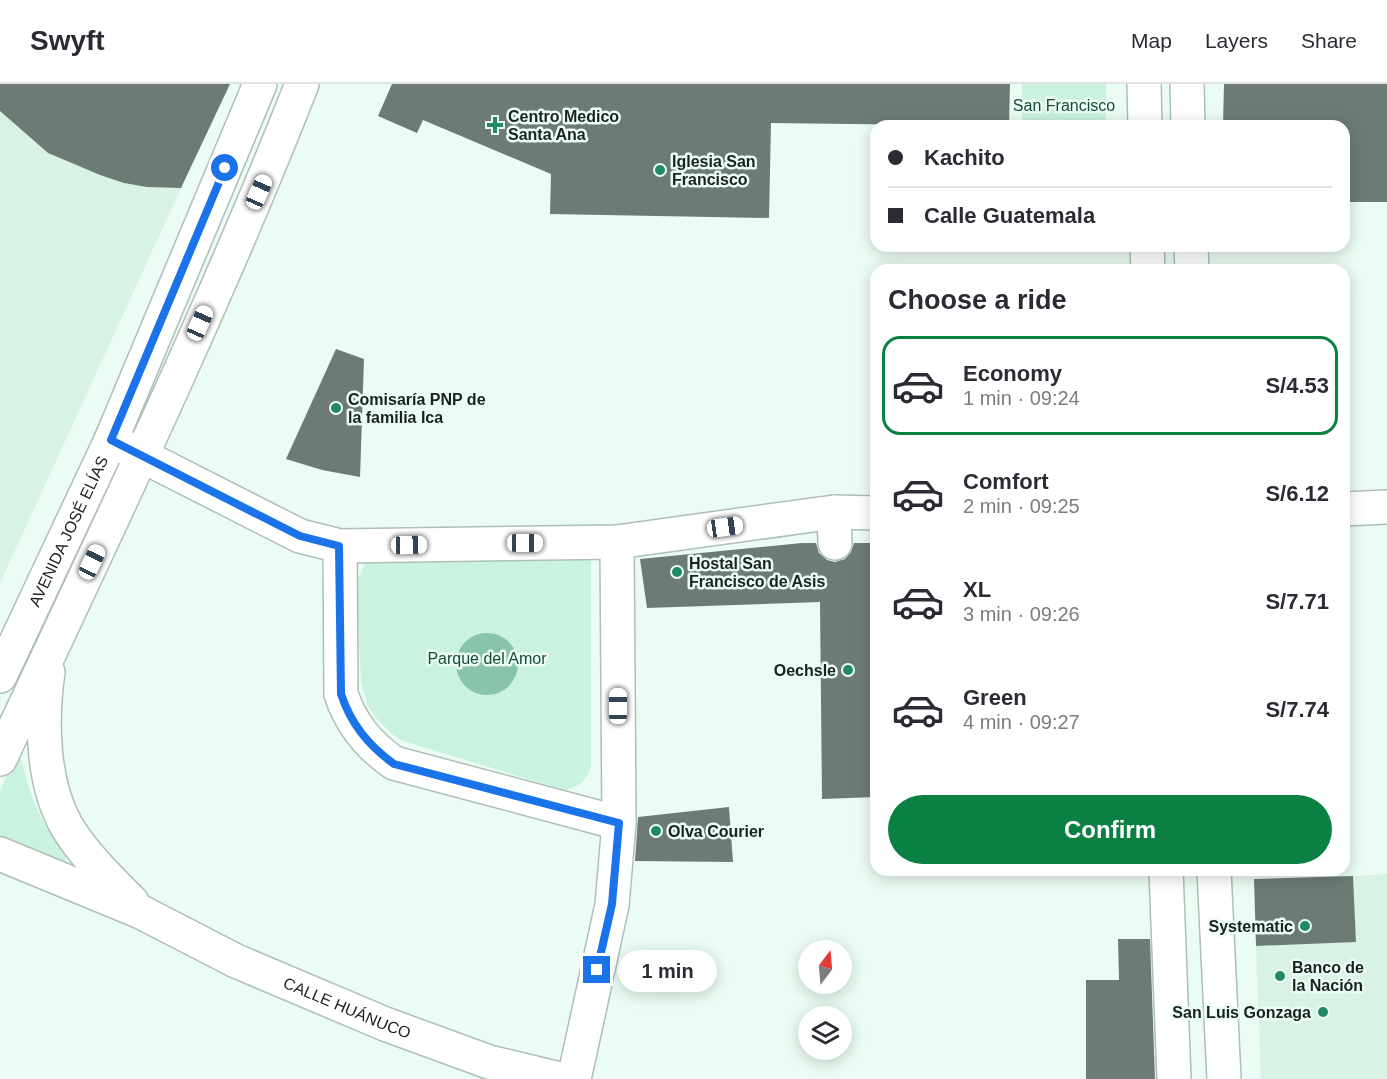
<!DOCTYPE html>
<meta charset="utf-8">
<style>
body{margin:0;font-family:Helvetica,sans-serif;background:#f2f2f3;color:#2b2b33;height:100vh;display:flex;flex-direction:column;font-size:22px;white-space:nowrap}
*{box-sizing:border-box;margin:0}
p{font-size:20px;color:#7c7c81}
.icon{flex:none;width:33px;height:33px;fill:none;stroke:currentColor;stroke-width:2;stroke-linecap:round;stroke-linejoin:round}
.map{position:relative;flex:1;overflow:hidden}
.panel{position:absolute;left:870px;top:180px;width:480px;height:612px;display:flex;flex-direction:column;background:#fff;border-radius:18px;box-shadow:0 3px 15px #0003}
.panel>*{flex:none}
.top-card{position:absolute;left:870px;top:36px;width:480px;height:132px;border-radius:18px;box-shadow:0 3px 15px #0003;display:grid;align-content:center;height:132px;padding:0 18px;background:#fff}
.needle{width:39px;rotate:16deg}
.controls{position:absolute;left:798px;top:856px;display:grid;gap:12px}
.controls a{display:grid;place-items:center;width:54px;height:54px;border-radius:50%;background:#fff;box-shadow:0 3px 15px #0003;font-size:30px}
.end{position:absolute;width:27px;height:27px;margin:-14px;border:8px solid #1a73e8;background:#fff;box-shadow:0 0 0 3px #fff}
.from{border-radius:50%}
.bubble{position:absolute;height:42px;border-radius:21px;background:#fff;box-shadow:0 3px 15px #0003;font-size:20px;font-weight:700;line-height:42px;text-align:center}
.car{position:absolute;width:18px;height:36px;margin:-18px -9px;border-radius:8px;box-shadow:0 0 4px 2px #0007;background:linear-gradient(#fff 24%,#345 0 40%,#fff 0 76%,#345 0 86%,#fff 0)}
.top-card b{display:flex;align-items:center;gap:21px;height:57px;font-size:22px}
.top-card b+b{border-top:2px solid #e1e1e2}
.top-card i{width:15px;height:15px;background:#2b2b33}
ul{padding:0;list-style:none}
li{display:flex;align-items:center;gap:18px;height:99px;margin:0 12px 9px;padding:0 6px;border:3px solid transparent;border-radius:18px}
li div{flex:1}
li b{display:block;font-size:22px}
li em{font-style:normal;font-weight:700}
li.selected{border-color:#0b8043}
li>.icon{width:54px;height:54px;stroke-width:1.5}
h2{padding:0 18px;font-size:27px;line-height:72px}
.cta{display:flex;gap:12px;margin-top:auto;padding:12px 18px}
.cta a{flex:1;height:69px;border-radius:36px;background:#0b8043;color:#fff;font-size:24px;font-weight:700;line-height:69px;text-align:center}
header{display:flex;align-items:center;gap:36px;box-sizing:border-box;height:84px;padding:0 30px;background:#fff;border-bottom:2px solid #e1e1e2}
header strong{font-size:28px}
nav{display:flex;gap:33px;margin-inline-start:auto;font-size:21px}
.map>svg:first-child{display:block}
</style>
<header>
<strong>Swyft</strong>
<nav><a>Map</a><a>Layers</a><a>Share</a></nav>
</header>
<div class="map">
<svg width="1387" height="995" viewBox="0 0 1387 995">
<rect width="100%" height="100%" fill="#eafcf3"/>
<g fill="#d8f2e6">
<polygon points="0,27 48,69 73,80 124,99 147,103 181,104 0,499"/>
<polygon points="1387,790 1387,995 1261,995 1256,862 1356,858 1353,792"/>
</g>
<g fill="#c9f3df">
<rect x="1022" y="0" width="84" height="42"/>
<path d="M 586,471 L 591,477 L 591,682 C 586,697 580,703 564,706 L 403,657 L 392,650 L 376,634 L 368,622 L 361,597 L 356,498 L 365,480 L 373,472 Z"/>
<path d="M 21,674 C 27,700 35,726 50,749 C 55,758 66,767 66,777 L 60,777 L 0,752 L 0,706 L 15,675 Z"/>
</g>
<circle fill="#87c4a9" cx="487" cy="580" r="31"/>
<g fill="#6c7c74">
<polygon points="0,0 230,0 181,104 147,103 124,99 100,91 48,69 0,27"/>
<polygon points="392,0 1010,0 1009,42 771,39 769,134 550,130 551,90 423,36 417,49 378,32"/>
<polygon points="1224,0 1387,0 1387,118 1344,118 1344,42 1223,42"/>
<polygon points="336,265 364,275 360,393 322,386 286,375"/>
<polygon points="802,459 816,459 819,469 827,476 835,478 845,475 851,468 854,459 876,459 876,713 822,715 820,518 647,524 640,475"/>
<polygon points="729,723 733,778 635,777 638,733"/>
<polygon points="1353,792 1356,858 1256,862 1254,795"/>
<polygon points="1118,855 1150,855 1155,995 1086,995 1086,896 1119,896"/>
</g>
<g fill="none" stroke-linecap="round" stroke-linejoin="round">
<g stroke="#aebfb6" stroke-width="36">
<g id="minor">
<polyline points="111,356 300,452 340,462 617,458 834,428 876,429"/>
<polyline points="1344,425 1387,423"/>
<polyline points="834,428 835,459"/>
<path d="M 340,462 L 341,610 C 351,640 368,661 394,679 L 619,739"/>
<path d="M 48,588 C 41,636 42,698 66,741 C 83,770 108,794 132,818"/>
<path id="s1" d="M 0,592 L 111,356 L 260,0"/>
<path d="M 0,675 C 104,452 212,229 302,0"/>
<path id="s2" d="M 0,770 L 141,828 L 236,877 L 385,940 L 489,978 L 560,995"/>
<polyline points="574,995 612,821 619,739 617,458"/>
</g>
</g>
<g stroke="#aebfb6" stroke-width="36">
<g id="major">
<polyline points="1144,0 1145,42"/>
<polyline points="1187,0 1188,42"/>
<polyline points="1147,162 1148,186"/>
<polyline points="1191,162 1192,186"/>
<polyline points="1166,786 1174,995"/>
<polyline points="1214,786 1224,995"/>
</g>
</g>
<use href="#minor" stroke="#fff" stroke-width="33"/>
<use href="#major" stroke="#fff" stroke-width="33"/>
</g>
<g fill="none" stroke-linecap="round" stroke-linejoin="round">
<path stroke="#1a73e8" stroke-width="8" d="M 225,84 L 111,356 L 300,452 L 339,462 L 341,610 C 351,640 368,661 394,680 L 619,739 L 612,820 L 597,886"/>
</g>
<g fill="#228966" stroke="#eafcf3" stroke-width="2">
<path d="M492 32h6v6h6v6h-6v6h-6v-6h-6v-6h6z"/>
<circle cx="660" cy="86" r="6"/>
<circle cx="336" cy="324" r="6"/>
<circle cx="677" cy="488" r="6"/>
<circle cx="848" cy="586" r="6"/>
<circle cx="656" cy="747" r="6"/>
<circle cx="1305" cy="842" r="6"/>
<circle cx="1280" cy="892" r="6"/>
<circle cx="1323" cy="928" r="6"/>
</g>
<g text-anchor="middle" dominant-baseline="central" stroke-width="5" stroke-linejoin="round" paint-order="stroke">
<g font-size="16" fill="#194a37" stroke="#eafcf3">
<text x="1064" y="21">San Francisco</text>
<text x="487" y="574">Parque del Amor</text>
</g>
<g font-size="16" font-weight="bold" fill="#1b211e" stroke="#eafcf3" text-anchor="start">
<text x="508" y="32">Centro Medico<tspan x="508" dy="18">Santa Ana</tspan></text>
<text x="672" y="77">Iglesia San<tspan x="672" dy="18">Francisco</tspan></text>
<text x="348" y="315">Comisaría PNP de<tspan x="348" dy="18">la familia Ica</tspan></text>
<text x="689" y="479">Hostal San<tspan x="689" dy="18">Francisco de Asis</tspan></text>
<text x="836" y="586" text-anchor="end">Oechsle</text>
<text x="668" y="747">Olva Courier</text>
<text x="1293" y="842" text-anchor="end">Systematic</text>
<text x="1292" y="883">Banco de<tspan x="1292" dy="18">la Nación</tspan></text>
<text x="1311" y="928" text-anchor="end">San Luis Gonzaga</text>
</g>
<g font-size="16" fill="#1b211e" stroke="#eafcf3">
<text stroke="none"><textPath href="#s1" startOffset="160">AVENIDA JOSÉ ELÍAS</textPath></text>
<text stroke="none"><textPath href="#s2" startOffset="380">CALLE HUÁNUCO</textPath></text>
</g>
</g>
</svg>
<div class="controls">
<a><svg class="needle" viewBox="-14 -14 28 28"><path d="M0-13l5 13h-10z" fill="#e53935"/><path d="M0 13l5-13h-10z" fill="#7c7c81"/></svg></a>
<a><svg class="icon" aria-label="layers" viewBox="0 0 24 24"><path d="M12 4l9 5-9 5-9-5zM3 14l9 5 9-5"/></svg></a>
</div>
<i class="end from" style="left:225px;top:84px"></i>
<i class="end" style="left:597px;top:886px"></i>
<div class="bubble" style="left:618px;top:866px;width:99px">1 min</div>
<i class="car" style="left:259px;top:108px;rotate:24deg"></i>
<i class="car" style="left:200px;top:239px;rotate:24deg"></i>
<i class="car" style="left:725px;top:443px;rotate:82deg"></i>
<i class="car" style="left:525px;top:459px;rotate:90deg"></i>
<i class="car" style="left:409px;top:461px;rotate:89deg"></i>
<i class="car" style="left:92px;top:478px;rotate:25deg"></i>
<i class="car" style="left:618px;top:622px;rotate:0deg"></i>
<div class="top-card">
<b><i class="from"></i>Kachito</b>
<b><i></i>Calle Guatemala</b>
</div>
<section class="panel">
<h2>Choose a ride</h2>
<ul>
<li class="selected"><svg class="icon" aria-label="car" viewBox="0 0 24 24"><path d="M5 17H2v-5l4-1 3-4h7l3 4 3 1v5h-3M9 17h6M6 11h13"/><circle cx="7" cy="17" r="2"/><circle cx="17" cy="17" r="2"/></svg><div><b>Economy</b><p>1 min · 09:24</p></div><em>S/4.53</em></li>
<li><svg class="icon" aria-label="car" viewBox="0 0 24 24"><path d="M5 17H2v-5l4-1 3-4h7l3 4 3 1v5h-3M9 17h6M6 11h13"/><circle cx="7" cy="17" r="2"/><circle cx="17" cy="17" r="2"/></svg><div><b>Comfort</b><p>2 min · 09:25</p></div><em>S/6.12</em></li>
<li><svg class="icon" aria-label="car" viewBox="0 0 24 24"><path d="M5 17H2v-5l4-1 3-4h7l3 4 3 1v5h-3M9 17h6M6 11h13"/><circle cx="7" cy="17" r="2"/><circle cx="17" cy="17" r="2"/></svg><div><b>XL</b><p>3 min · 09:26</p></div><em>S/7.71</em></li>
<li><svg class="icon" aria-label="car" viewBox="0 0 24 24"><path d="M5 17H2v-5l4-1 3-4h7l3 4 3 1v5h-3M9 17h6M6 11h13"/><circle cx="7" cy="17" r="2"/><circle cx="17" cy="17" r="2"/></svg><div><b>Green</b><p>4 min · 09:27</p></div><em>S/7.74</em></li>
</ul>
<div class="cta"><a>Confirm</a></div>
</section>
</div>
